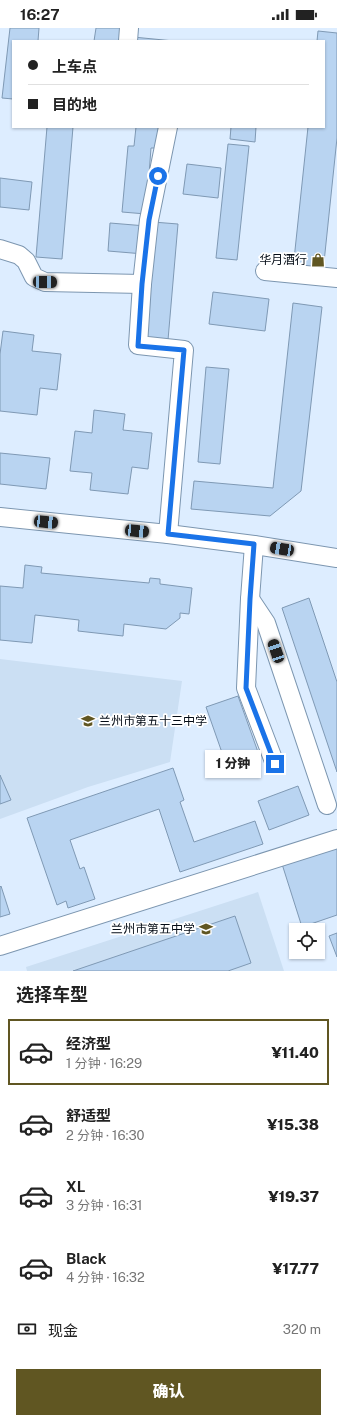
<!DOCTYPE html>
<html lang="zh">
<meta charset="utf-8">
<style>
body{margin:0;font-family:"Public Sans","Noto Sans SC",sans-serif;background:#f6f6f6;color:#222;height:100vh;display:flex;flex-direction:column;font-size:15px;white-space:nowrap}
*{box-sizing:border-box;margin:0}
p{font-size:13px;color:#767676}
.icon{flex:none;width:22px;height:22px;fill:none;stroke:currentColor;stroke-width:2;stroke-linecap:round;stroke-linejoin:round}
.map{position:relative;height:943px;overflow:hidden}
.drawer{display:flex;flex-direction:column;background:#fff;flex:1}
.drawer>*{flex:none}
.hud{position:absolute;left:12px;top:12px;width:313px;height:88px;border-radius:0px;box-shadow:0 1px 3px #0004;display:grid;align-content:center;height:88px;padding:0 16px;background:#fff}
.tools{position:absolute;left:289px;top:895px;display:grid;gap:8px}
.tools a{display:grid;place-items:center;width:36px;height:36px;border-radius:0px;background:#fff;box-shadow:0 1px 3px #0004;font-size:20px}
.end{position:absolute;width:18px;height:18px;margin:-9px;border:5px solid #1a73e8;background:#fff;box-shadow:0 0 0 2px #fff}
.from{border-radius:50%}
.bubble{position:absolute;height:28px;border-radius:0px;background:#fff;box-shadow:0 1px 3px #0004;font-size:13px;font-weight:800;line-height:28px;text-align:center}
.car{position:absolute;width:12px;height:24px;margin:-12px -6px;border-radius:5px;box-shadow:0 0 3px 1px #0007;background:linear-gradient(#222 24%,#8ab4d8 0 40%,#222 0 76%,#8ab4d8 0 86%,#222 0)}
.hud b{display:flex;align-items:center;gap:14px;height:38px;font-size:15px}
.hud b+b{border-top:1px solid #e0e0e0}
.hud i{width:10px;height:10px;background:#222}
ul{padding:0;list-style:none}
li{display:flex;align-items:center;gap:12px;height:66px;margin:0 8px 6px;padding:0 8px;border:2px solid transparent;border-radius:0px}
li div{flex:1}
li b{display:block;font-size:15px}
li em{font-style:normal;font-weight:800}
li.active{border-color:#605622}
li>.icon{width:36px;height:36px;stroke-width:1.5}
h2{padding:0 16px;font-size:18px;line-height:48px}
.pay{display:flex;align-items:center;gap:10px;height:44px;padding:0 16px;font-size:15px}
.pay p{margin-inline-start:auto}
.cta{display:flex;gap:8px;margin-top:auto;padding:8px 16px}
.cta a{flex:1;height:46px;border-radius:0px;background:#605622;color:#fff;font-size:16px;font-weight:800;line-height:46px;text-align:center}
.status{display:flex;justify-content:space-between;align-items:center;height:28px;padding:0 20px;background:#fff;direction:ltr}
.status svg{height:11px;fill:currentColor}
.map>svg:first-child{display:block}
</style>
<div class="status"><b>16:27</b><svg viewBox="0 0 49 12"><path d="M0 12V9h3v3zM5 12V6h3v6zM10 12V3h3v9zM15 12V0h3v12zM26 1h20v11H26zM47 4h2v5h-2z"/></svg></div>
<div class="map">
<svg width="337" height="943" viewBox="0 0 337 943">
<rect width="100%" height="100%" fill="#ddedff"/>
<g fill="#cbdff3">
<polygon points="0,631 182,653 170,734 88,759 0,791"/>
<polygon points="258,864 284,943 27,943 26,939"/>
</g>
<g fill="#b9d4f1" stroke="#7f99b4">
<polygon points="10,0 39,0 38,13 13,13 13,71 2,70"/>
<polygon points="96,0 122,0 121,13 94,13"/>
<polygon points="318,3 337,5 337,110 323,244 293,241 308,99 324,99 324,13 317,13"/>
<polygon points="133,9 174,13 133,13"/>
<polygon points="47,99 73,99 62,231 36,229"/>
<polygon points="136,99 160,99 158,120 151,120 146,186 122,184 128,118 134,118"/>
<polygon points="231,99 256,99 255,114 230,111"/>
<polygon points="228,116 249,118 237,232 216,230"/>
<polygon points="187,136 221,140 218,170 183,166"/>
<polygon points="0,150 32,154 29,182 0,179"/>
<polygon points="153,194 178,196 168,312 144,310"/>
<polygon points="110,195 146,198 144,226 108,223"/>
<polygon points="213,264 269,271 265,303 209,296"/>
<polygon points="293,275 322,279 301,463 270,488 191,481 194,453 273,460"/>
<polygon points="3,303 34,307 32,323 61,326 57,362 40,360 37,387 0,383 0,326"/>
<polygon points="206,339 229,341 220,436 198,434"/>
<polygon points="94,382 125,386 123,402 152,405 148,441 132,439 128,466 90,462 92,445 70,443 75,403 92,405"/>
<polygon points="0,425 50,430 46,461 0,456"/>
<polygon points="25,537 42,539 41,545 149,555 150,550 160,551 160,556 192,560 189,586 180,585 180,590 166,601 124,596 123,608 78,603 79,592 35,587 32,615 0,612 0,558 23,560"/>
<polygon points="309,570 337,654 337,744 282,580"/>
<polygon points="238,668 258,724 226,736 206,679"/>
<polygon points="173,740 184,772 180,774 194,814 255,793 263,816 180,844 159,781 70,812 80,841 84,839 95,871 68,880 66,873 57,877 27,790"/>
<polygon points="0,747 11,772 0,776"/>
<polygon points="298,758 309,787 269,802 258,773"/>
<polygon points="337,818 337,887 302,899 282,836"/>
<polygon points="1,858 10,886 0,889 0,859"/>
<polygon points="235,888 251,935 228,943 73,943"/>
<polygon points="337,905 337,929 329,908"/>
</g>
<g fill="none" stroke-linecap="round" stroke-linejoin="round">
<g stroke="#7c96b0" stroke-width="20">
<g id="minor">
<polyline points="128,13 129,0"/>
<polyline points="0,221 19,227 26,233 34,249 45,254 142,256"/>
<polyline points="265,243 337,250"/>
<polyline points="0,489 168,506 254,517 337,530"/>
<polyline points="168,506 184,322 138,317 142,256 149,192 168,99"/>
<polyline points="254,517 250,571 246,660 275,736"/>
<polyline points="250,571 266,595 327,777"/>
<polyline points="0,918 337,811"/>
</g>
</g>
<use href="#minor" stroke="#fff" stroke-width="18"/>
</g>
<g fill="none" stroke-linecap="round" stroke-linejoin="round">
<polyline stroke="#1a73e8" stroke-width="5" points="158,148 149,192 142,256 138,318 184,322 168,506 254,516 250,571 246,660 275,736"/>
</g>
<defs>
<g id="shop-bare" transform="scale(1.08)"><path d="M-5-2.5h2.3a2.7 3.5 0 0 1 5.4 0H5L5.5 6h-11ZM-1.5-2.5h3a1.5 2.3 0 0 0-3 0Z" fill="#605622" stroke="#fff" stroke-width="2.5" paint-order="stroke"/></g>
<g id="school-bare" transform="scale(1.08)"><path d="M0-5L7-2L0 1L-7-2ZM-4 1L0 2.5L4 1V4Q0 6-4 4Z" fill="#605622" stroke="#fff" stroke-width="2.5" paint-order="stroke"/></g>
</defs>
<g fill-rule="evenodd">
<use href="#shop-bare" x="318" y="232"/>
<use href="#school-bare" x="88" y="693"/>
<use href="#school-bare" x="206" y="901"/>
</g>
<g text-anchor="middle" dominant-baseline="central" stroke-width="3.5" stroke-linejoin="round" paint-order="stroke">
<g font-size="12" fill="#040c16" stroke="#fff" text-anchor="end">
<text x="307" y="232">华月酒行</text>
<text x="99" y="693" text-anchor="start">兰州市第五十三中学</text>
<text x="195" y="901">兰州市第五中学</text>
</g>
</g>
</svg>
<div class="tools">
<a><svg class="icon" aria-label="locate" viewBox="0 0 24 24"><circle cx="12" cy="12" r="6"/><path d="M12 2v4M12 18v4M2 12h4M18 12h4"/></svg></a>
</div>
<i class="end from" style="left:158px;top:148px"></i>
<i class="end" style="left:275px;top:736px"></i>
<div class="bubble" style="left:205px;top:722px;width:56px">1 分钟</div>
<i class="car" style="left:45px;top:254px;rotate:91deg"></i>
<i class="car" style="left:46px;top:494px;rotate:96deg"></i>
<i class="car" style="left:137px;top:503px;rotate:96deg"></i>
<i class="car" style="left:282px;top:521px;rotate:280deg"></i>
<i class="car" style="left:276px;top:623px;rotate:341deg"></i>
<div class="hud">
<b><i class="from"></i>上车点</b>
<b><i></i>目的地</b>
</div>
</div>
<section class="drawer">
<h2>选择车型</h2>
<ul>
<li class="active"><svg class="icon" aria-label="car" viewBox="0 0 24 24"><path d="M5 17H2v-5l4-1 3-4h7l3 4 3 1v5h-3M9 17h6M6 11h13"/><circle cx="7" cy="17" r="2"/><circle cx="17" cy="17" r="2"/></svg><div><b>经济型</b><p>1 分钟 · 16:29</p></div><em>¥11.40</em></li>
<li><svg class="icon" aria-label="car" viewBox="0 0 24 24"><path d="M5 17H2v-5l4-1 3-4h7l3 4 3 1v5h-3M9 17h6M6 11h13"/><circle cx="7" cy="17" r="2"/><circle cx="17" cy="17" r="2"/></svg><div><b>舒适型</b><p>2 分钟 · 16:30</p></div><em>¥15.38</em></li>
<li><svg class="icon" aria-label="car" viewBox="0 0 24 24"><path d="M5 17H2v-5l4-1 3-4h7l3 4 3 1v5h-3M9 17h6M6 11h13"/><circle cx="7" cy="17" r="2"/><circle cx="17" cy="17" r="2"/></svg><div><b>XL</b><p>3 分钟 · 16:31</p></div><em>¥19.37</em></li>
<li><svg class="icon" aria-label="car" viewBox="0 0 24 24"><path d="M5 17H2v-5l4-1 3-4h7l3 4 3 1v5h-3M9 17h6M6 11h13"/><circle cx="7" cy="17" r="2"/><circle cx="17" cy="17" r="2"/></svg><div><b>Black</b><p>4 分钟 · 16:32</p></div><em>¥17.77</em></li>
</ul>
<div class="pay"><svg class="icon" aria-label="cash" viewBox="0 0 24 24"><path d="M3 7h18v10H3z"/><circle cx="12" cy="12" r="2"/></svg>现金<p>320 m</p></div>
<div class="cta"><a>确认</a></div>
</section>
